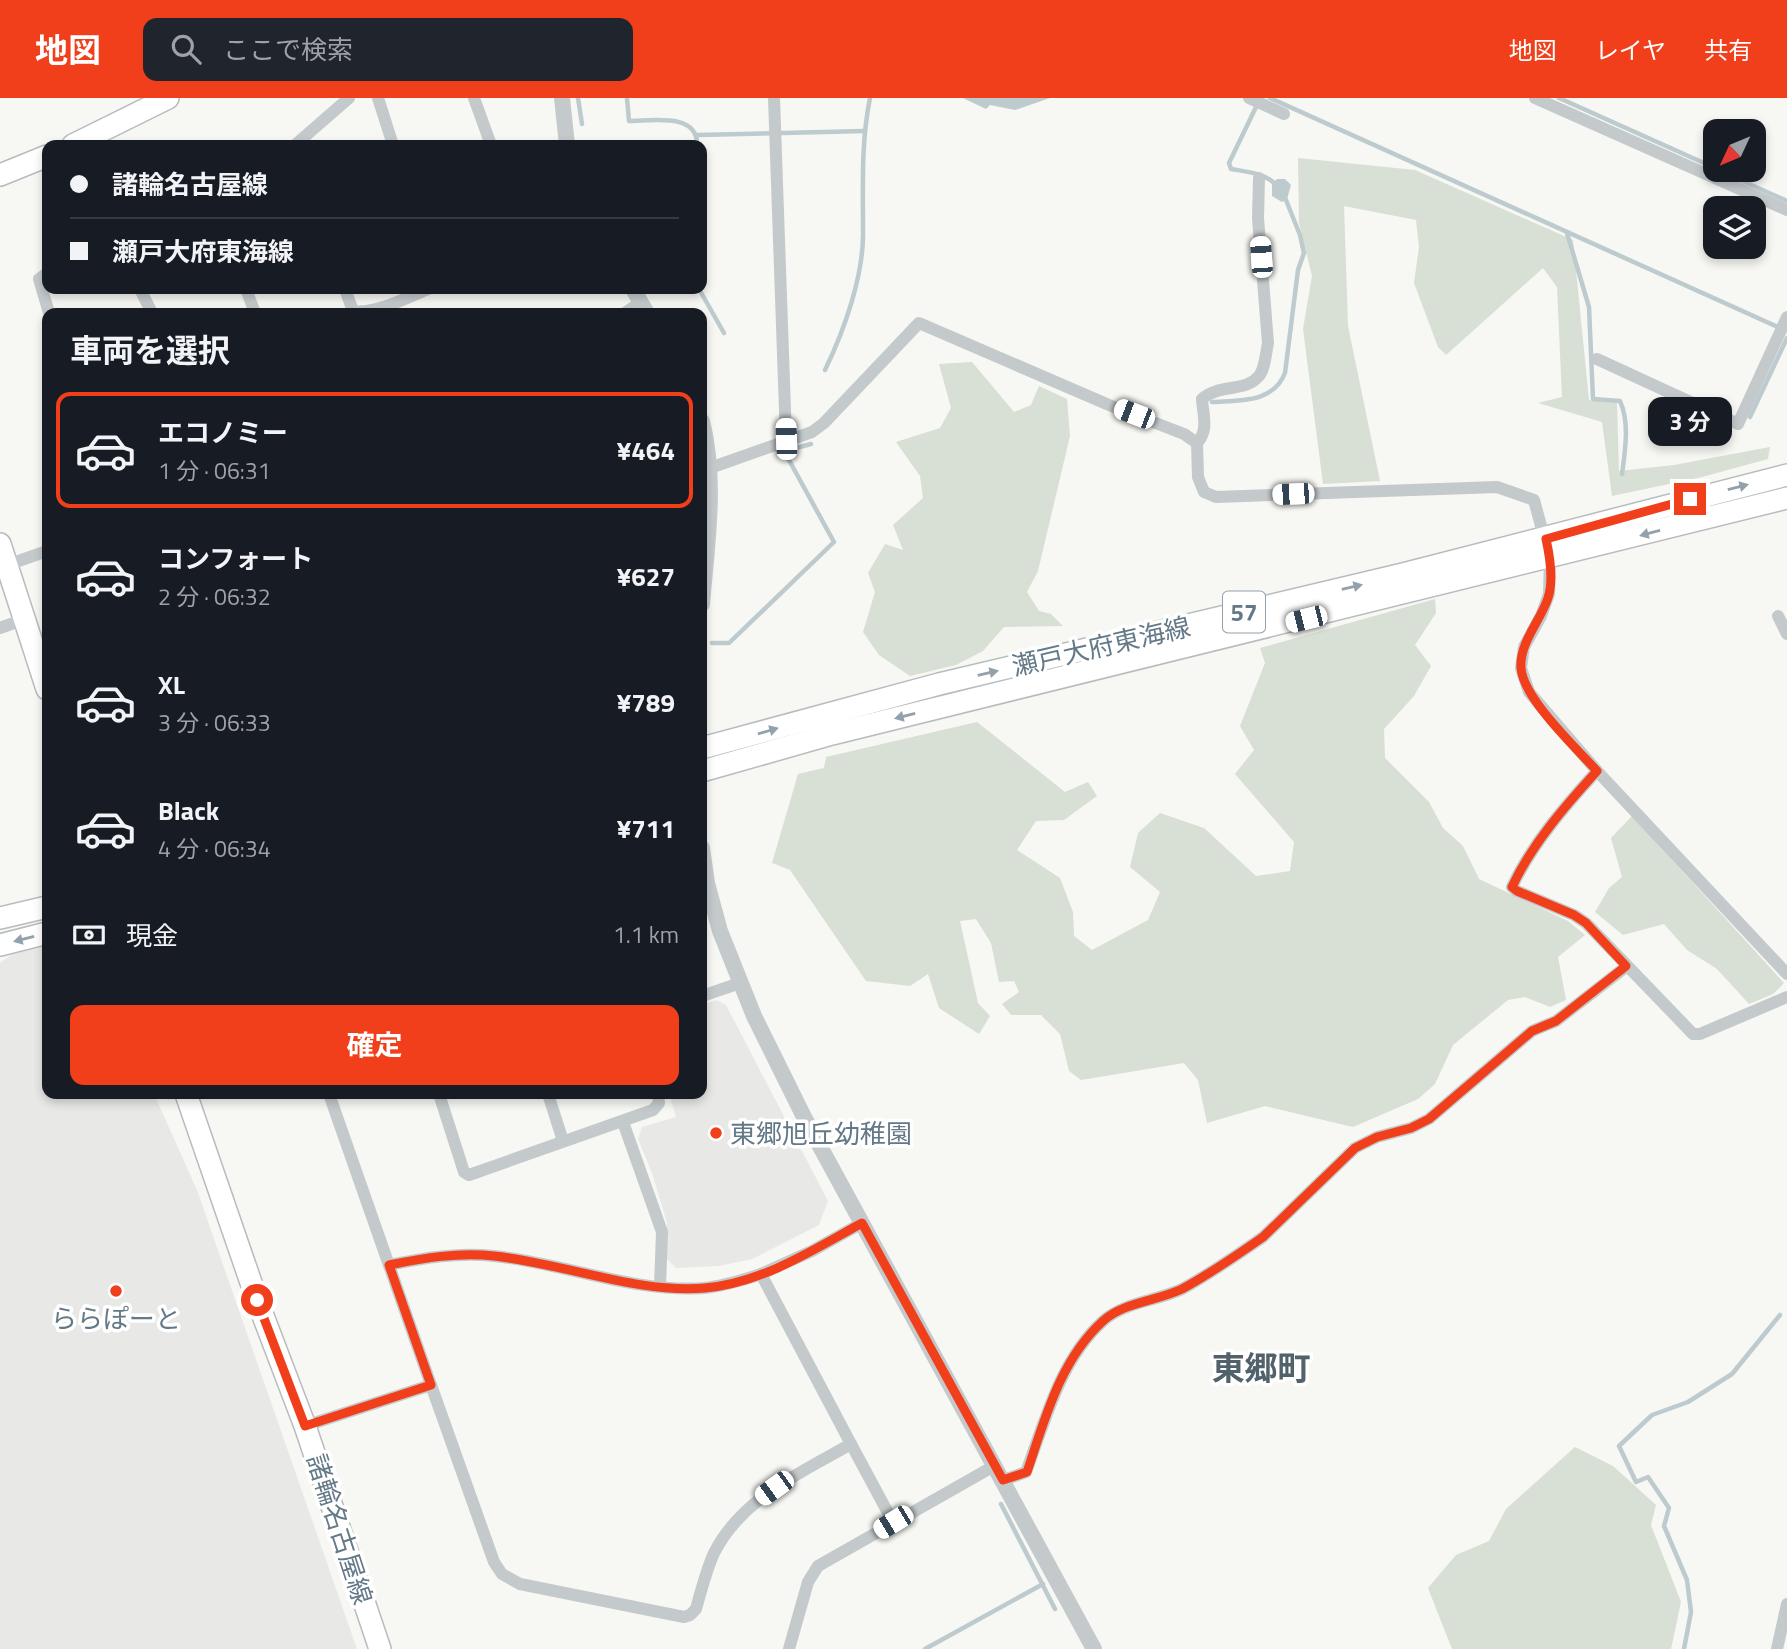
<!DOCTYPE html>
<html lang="ja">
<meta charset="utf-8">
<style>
body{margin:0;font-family:"Titillium Web","Noto Sans JP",sans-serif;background:#20242c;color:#f1f3f6;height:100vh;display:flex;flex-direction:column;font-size:26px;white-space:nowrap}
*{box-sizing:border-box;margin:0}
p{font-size:23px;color:#9ea1a6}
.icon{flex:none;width:38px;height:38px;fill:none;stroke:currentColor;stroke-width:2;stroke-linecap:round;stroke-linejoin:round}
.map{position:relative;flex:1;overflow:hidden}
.side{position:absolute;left:42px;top:210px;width:665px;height:791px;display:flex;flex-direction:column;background:#171b24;border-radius:14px;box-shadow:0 4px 10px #0003}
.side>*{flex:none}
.hud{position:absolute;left:42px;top:42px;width:665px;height:154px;border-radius:14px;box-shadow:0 4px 10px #0003;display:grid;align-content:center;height:154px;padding:0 28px;background:#171b24}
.needle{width:46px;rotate:226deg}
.fabs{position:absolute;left:1703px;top:21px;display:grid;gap:14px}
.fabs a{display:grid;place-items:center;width:63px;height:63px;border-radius:14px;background:#171b24;box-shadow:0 4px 10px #0003;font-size:35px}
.end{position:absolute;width:32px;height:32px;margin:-16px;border:9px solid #f03f1a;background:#fff;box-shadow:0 0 0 4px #fff}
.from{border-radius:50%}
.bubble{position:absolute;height:49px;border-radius:14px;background:#171b24;box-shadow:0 4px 10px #0003;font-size:23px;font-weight:700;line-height:49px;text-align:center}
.car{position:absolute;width:21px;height:42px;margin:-21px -10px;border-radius:9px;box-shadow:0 0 5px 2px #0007;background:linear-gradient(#fff 24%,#345 0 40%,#fff 0 76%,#345 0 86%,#fff 0)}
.hud b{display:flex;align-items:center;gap:24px;height:66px;font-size:26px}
.hud b+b{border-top:2px solid #363941}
.hud i{width:18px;height:18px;background:#f1f3f6}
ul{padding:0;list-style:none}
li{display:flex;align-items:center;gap:21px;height:116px;margin:0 14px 10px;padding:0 14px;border:4px solid transparent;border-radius:14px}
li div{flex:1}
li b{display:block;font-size:26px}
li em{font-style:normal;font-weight:700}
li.on{border-color:#f03f1a}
li>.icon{width:63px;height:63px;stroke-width:1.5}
h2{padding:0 28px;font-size:32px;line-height:84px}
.pay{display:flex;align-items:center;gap:18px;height:77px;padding:0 28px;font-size:26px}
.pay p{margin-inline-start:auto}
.cta{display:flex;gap:14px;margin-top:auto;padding:14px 28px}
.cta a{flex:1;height:80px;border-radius:14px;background:#f03f1a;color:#fff;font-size:28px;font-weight:700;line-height:80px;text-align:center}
header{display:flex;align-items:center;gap:42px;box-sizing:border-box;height:98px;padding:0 35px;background:#f03f1a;color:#fff}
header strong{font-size:33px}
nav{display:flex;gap:38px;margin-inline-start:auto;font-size:24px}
.search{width:490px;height:63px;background:#20242c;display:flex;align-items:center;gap:18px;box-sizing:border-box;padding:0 24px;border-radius:14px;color:#9ea1a6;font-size:26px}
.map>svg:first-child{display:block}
</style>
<header>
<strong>地図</strong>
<div class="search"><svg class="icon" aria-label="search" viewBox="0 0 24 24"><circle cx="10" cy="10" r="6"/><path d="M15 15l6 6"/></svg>ここで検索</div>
<nav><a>地図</a><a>レイヤ</a><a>共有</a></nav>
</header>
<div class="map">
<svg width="1787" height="1551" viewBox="0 0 1787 1551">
<rect width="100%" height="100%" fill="#f7f7f3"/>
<g fill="#e8e8e7">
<polygon points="47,847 47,996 154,996 197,1092 357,1551 0,1551 0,865 11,857"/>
<polygon points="717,902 726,907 828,1103 819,1127 752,1161 719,1168 676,1170 667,1161 667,1125 652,1075 638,1041 642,1029 676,1019 669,996 702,996 702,907"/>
</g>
<g fill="#d8dfd4">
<polygon points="1298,60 1415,72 1573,142 1589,302 1617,305 1619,373 1674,367 1770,349 1768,361 1702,379 1612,398 1602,324 1538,305 1562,299 1557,189 1543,170 1446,257 1438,249 1414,185 1419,149 1416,122 1344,108 1348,228 1380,383 1323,386 1303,231 1312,178 1299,125"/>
<polygon points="972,264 1014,314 1031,307 1039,288 1067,301 1070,338 1038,473 1027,494 1039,513 1051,516 1063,528 1004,529 983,553 956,567 910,578 879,557 863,534 875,494 868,475 885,446 903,452 893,427 923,400 920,378 896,344 940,330 951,310 939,266"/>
<polygon points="1435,501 1436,515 1415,547 1431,568 1414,598 1384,631 1385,660 1429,704 1443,730 1463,748 1479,781 1568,823 1585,837 1558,859 1566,902 1550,909 1525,899 1508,902 1453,947 1435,986 1418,1001 1353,1029 1265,1008 1207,1025 1198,982 1184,965 1081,982 1069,973 1060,936 1041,917 1011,917 1002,906 1019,894 1014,883 999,884 991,845 976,821 960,823 978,905 990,918 979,936 939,910 928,876 910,888 866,883 790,772 772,765 798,676 824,670 826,659 977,624 1065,694 1088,684 1097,698 1064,722 1036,723 1017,752 1060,780 1073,814 1074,838 1092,852 1148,822 1160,794 1130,769 1138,735 1160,715 1204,730 1256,778 1290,773 1294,744 1235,676 1254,652 1240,628 1265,565 1260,550"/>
<polygon points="1632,718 1784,885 1773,896 1749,906 1717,871 1687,852 1664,826 1623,837 1595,814 1609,790 1622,779 1611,740"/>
<polygon points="1575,1349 1613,1368 1656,1407 1651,1427 1681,1504 1671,1551 1452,1551 1428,1490 1456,1457 1489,1443 1506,1411"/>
</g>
<g fill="#bdcace">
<polygon points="963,0 1050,0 1015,12 990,7 986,11"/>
<polygon points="1277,81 1285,81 1291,87 1287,101 1282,104 1272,98 1272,86"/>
</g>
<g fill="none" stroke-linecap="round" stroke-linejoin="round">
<g stroke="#bdcace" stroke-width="4.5">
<polyline points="578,0 582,26"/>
<path d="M 627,0 L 629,23 C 651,23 698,14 697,47"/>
<polyline points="1270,0 1780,230"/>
<polyline points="1559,0 1715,70"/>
<path d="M 1257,7 L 1229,65 L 1231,71 C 1247,74 1266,75 1276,87"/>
<polyline points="697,37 865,33"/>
<polyline points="1718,72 1787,103"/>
<path d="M 1567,135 L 1589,209 L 1593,301 L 1620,303 C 1630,325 1625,353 1622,376"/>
<polyline points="699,191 724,235"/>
<path d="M 825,272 C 844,233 864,177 863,133 C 863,88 861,44 870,0"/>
<path d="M 1212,304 C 1241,302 1273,305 1285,275 L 1298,172 L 1304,155 L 1300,137 L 1284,97"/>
<polyline points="1750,319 1787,240"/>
<polyline points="712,545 729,545 834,444 784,353 811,346"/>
<polyline points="1001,1406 1055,1511"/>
<polyline points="925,1551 1043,1486"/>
<polyline points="1684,1551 1691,1514 1687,1482 1664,1428 1669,1410 1648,1379 1636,1384 1619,1348 1652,1317 1688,1304 1732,1276 1780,1217"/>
</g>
<g stroke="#b7bcbf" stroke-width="24">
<g id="primary">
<polyline points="73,47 168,0"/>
<polyline points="0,77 47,58"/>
<polyline points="0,446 47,591"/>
<polyline points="702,650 939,586 1403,476 1787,377"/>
<polyline points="702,673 832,636 1787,400"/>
<polyline points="0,820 47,809"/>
<polyline points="0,847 47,835"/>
<polyline points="186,996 257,1202 305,1328 380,1551"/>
</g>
</g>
<g stroke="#c4c9cc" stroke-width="12">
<polyline points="378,0 393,47"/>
<polyline points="474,0 491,47"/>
<polyline points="774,0 786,341"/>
<polyline points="1249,0 1284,16"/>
<polyline points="1535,0 1787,112"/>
<polyline points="295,47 349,0"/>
<polyline points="47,175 39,181 49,215"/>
<polyline points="140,191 152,215"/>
<polyline points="246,191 255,215"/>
<path d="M 345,191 L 353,213 C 373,217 409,199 428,191"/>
<polyline points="625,215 641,204"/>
<polyline points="1597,261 1738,326 1787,219"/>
<path d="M 1197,345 C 1209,332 1203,317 1202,301 C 1220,285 1245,295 1259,278 C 1265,271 1266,254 1268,245 L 1258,120 L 1259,80"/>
<polyline points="710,370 812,334 824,325 919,225 1109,307 1184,336 1197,345 1198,379 1204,394 1216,399 1497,389 1534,402 1550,461 1549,496 1541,518 1524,549 1521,570 1529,594 1597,673 1787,876"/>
<polyline points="7,467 47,453"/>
<polyline points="1778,518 1787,536"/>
<polyline points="0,530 25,521"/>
<path d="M 1597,673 C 1565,708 1532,746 1512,789 L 1517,793 L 1574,817 L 1586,825 L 1693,936 L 1700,936 L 1787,899"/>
<polyline points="702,898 740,885"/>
<polyline points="329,996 431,1287"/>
<polyline points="439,996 464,1074 469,1077 653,1012 659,1005 658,996"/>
<polyline points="548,996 563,1043"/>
<polyline points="623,1024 662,1134 660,1188"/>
<path d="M 389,1167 C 424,1160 458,1154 494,1158 C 564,1165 634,1195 704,1190 C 724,1188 743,1182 761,1176 L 851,1346"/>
<polyline points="761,1176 812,1153 862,1125"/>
<path d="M 305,1328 L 431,1287 L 494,1464 L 502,1476 L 520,1486 L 684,1519 L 690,1517 L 696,1511 C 701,1493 706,1473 714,1455 C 742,1400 800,1375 851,1346 L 893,1424"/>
<path d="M 1004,1382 L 1026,1374 C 1046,1321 1060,1262 1103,1223 C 1124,1204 1157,1203 1182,1191 C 1210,1176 1237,1157 1263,1139 L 1355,1050 L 1377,1039 L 1411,1030 L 1429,1021 L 1532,933 L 1556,923 L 1627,868"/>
<polyline points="789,1551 808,1484 818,1468 994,1368"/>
<polyline points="1777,1551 1787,1506"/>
</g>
<g stroke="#c4c9cc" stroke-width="16">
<polyline points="562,0 567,47"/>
<polyline points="633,191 647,215"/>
<path d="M 702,323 C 717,384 707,445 702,506"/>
<polyline points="702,750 707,785 720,833 754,918 804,1019 1094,1551"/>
</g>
<use href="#primary" stroke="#fff" stroke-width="21"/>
</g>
<defs><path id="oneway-solid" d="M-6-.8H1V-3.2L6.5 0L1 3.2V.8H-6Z" transform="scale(1.75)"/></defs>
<g fill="#92a1ab">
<use href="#oneway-solid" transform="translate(1738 389) rotate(-14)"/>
<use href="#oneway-solid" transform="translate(1650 435) rotate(165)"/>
<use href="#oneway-solid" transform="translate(1352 489) rotate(-13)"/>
<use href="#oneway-solid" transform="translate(988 575) rotate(-13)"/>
<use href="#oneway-solid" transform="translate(905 618) rotate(166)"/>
<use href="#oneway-solid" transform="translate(768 633) rotate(-16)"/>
<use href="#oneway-solid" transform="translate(24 841) rotate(166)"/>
</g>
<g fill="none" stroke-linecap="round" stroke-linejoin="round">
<path stroke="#f03f1a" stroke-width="9" d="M 257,1202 L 305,1328 L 431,1287 L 389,1167 C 424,1160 458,1154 494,1158 C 562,1165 638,1196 705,1190 C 762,1185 813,1152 862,1125 L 1003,1382 L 1027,1374 C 1045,1321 1060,1262 1103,1223 C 1124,1204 1157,1203 1182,1191 C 1210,1176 1237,1157 1263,1139 L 1355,1050 L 1377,1039 L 1411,1030 L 1429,1021 L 1532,933 L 1556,923 L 1626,868 L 1586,825 L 1574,817 L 1517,793 L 1512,789 C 1532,746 1565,708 1597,673 C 1576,650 1523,600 1521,570 C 1519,545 1541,522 1548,500 C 1554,482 1550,459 1546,441 L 1690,401"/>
</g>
<g fill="#f03f1a" stroke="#fff" stroke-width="2.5">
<circle cx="716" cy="1035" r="7"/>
<circle cx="116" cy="1193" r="7"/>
</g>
<g text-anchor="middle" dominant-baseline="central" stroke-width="7" stroke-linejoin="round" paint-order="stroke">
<rect fill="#fff" stroke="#92a1ab" stroke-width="2" x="1223" y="493.5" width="42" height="41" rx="5"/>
<g font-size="24" font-weight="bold" fill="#647987">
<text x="1244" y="514">57</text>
</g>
<g font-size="26" fill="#647987" stroke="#fff">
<text transform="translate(1101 548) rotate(-13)">瀬戸大府東海線</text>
<text transform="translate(340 1431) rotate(72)">諸輪名古屋線</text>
</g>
<g font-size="26" fill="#647987" stroke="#fff" text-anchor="start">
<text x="730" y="1035">東郷旭丘幼稚園</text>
<text x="116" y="1220" text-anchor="middle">ららぽーと</text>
</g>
<g font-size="33" font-weight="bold" fill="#52626b" stroke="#fff">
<text x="1261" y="1270">東郷町</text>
</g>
</g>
</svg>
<div class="fabs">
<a><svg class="needle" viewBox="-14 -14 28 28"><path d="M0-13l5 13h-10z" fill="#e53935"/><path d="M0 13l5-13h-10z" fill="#9ea1a6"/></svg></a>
<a><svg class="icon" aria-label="layers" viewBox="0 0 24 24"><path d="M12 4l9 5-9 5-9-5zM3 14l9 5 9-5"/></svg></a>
</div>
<i class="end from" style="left:257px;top:1202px"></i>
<i class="end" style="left:1690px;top:401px"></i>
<div class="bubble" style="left:1648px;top:299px;width:84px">3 分</div>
<i class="car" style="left:1261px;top:159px;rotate:356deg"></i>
<i class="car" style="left:1134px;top:316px;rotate:291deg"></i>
<i class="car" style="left:786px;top:341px;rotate:358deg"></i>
<i class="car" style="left:1293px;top:396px;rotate:268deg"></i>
<i class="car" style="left:1306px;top:521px;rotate:256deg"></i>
<i class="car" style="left:774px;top:1390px;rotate:234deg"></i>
<i class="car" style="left:893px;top:1424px;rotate:239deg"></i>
<div class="hud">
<b><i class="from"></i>諸輪名古屋線</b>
<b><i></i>瀬戸大府東海線</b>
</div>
<section class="side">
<h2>車両を選択</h2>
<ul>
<li class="on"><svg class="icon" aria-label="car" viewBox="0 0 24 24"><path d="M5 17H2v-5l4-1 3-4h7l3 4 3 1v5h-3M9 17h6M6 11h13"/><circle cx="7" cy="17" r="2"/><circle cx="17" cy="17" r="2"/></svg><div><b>エコノミー</b><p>1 分 · 06:31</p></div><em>¥464</em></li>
<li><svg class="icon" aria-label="car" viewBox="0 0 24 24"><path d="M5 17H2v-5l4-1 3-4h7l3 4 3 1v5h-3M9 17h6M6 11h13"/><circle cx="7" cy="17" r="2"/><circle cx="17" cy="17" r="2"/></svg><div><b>コンフォート</b><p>2 分 · 06:32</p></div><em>¥627</em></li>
<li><svg class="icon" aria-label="car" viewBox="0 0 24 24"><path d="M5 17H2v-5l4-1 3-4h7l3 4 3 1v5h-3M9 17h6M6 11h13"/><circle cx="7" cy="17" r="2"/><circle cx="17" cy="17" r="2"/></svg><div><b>XL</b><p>3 分 · 06:33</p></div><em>¥789</em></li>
<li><svg class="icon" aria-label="car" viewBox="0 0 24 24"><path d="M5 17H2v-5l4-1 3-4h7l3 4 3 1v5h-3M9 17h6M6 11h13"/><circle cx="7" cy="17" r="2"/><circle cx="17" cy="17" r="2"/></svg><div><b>Black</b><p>4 分 · 06:34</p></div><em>¥711</em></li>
</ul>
<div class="pay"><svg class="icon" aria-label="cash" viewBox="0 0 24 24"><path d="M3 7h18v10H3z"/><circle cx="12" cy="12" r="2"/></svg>現金<p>1.1 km</p></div>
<div class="cta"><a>確定</a></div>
</section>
</div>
